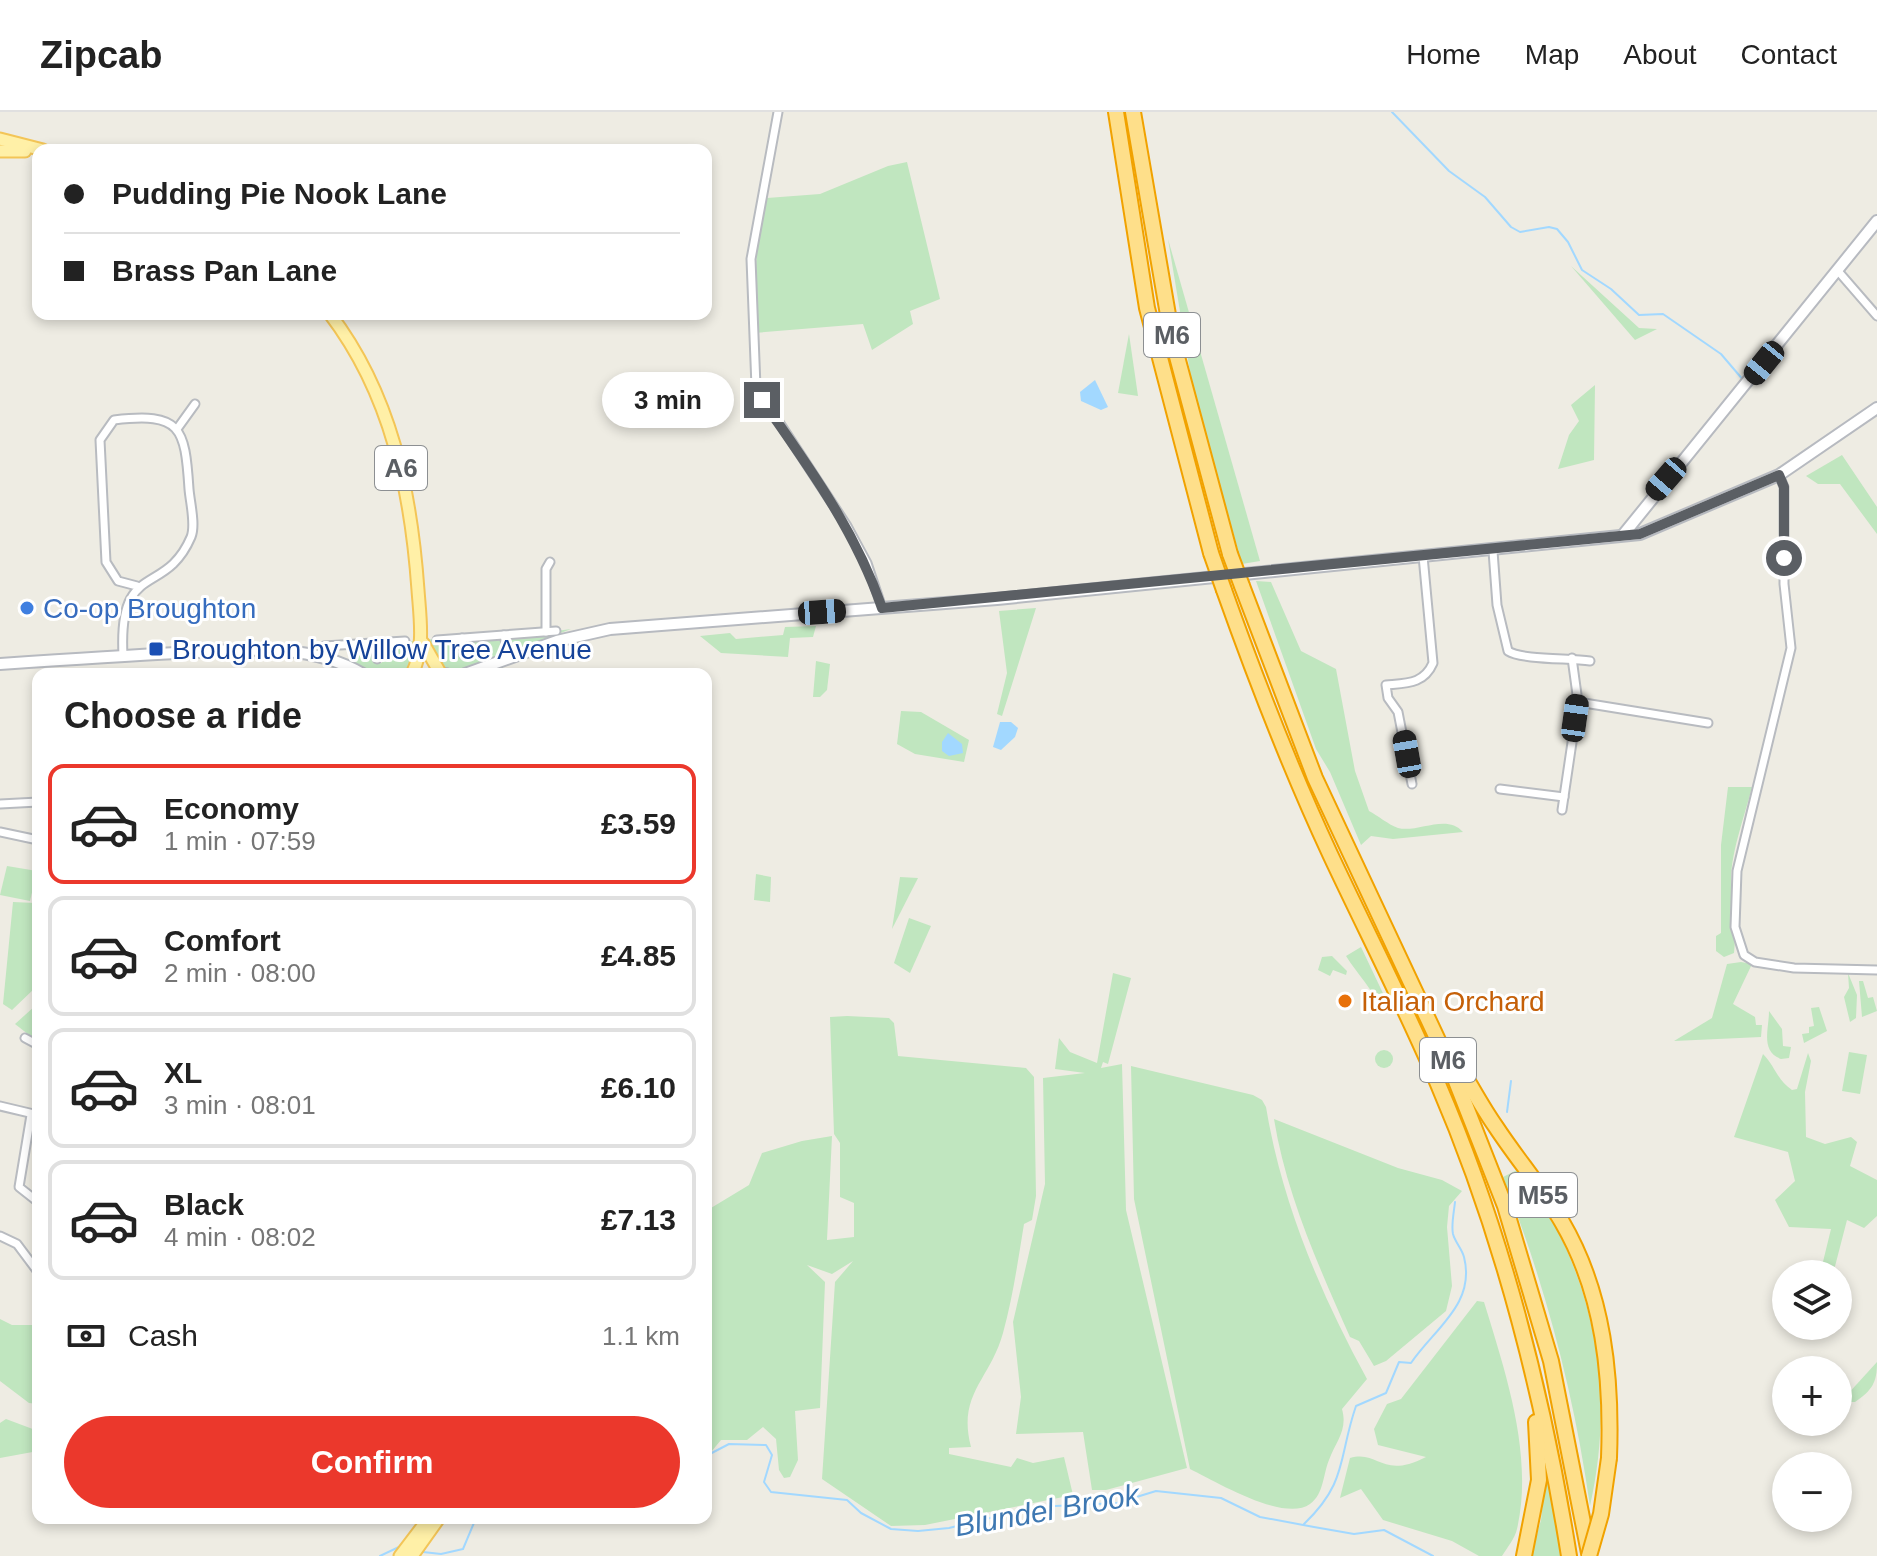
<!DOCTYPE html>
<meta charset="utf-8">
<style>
body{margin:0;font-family:Arial,sans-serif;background:#f2f2f2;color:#222;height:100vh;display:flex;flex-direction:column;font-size:30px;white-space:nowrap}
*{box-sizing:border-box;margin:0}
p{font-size:26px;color:#767676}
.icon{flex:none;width:44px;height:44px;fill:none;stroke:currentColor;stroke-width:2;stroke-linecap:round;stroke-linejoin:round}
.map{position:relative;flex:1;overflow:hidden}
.drawer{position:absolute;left:32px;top:556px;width:680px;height:856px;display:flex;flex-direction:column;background:#fff;border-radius:16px;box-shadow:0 4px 12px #0003}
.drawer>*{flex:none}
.guide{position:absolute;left:32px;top:32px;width:680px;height:176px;border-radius:16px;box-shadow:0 4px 12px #0003;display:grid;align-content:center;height:176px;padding:0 32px;background:#fff}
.buttons{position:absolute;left:1772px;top:1148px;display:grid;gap:16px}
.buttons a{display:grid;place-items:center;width:80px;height:80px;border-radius:50%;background:#fff;box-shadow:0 4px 12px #0003;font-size:40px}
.end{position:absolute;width:36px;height:36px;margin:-18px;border:10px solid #5b5f64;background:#fff;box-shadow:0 0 0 4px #fff}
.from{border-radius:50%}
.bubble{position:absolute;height:56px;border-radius:28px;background:#fff;box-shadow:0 4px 12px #0003;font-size:26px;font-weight:800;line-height:56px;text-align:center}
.car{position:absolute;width:24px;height:48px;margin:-24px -12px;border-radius:10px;box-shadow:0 0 6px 2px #0007;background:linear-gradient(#222 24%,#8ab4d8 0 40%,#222 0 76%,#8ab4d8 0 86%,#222 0)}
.guide b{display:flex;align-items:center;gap:28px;height:76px;font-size:30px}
.guide b+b{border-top:2px solid #e0e0e0}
.guide i{width:20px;height:20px;background:#222}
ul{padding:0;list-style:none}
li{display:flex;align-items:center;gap:24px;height:120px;margin:0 16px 12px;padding:0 16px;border:4px solid #e0e0e0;border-radius:16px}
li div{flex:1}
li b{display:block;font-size:30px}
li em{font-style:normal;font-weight:800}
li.active{border-color:#eb382c}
li>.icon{width:72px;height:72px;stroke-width:1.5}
h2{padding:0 32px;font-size:36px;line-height:96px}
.pay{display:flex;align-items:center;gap:20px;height:88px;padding:0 32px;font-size:30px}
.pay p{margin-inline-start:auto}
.cta{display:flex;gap:16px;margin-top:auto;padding:16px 32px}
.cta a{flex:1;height:92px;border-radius:48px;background:#eb382c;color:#fff;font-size:32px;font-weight:800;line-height:92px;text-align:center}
header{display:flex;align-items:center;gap:48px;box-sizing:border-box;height:112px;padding:0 40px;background:#fff;border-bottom:2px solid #e0e0e0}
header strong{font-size:38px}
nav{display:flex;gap:44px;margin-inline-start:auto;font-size:28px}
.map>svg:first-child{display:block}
</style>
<header>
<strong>Zipcab</strong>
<nav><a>Home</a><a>Map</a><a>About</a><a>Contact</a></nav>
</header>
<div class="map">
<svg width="1877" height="1444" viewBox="0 0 1877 1444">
<rect width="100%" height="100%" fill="#eeece3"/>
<g fill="#c0e6bf">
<polygon points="907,50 940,187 910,199 913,212 872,238 863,212 754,221 757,128 767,86 820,82 888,54"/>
<polygon points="1168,127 1260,449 1242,452 1194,284"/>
<polygon points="1571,154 1639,216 1657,217 1635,228"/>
<polygon points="1129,222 1138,284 1118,281"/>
<polygon points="1595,273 1594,348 1558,357 1569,323 1579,309 1571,293"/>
<polygon points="1842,343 1877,395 1877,422 1840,372 1818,372 1806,364"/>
<path d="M 1256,469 L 1271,470 L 1301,539 L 1336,557 L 1355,659 L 1369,699 C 1377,703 1389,713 1398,716 C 1418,721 1447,701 1463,720 L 1393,727 L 1371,724 L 1361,733 L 1330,660 L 1316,637 Z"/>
<polygon points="1036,496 1002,604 997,602 1007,561 999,499"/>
<polygon points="816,514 813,525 790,526 788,545 721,541 700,524 730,521 736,527 783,523 785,515"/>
<polygon points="571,517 522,536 510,531 512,525"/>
<path d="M 428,527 L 454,530 L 460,545 L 467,544 L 472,530 L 501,528 L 504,538 L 501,544 C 471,556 437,575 428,527 Z"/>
<polygon points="407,529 415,529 416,542 406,562 376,562 353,549 356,537 363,535 374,541 374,550 382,551 383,540 389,533 407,533"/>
<polygon points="816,549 830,552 827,578 820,585 813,585"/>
<polygon points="901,599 921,600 969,628 964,650 915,642 897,632"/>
<path d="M 1728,675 L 1752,675 C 1745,703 1732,737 1731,766 C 1731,788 1737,822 1734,841 L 1724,845 L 1716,839 L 1716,824 L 1721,821 L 1721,733 Z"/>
<polygon points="7,754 37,759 30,789 0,783"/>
<polygon points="756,762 771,765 770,790 754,788"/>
<polygon points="900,765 918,766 892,817"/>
<polygon points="38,766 36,875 12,898 3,892 13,790 35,791"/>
<polygon points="909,806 931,814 910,861 894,851"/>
<path d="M 1361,835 L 1390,896 L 1381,898 C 1373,877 1358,863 1346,844 Z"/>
<polygon points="1332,844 1347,859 1346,863 1333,858 1330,864 1318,858 1322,845"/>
<polygon points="1741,850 1752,852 1733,892 1755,905 1756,913 1762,913 1761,925 1674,929 1712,906 1727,852"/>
<polygon points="1113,861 1131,866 1108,952 1103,950 1101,956 1122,952 1126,1098 1187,1356 1106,1378 1092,1378 1083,1320 1016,1322 1021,1285 1013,1210 1045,1072 1043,966 1085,961 1055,957 1059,926 1070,940 1097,951"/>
<polygon points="1848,861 1857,883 1856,906 1850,910 1844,885 1849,876"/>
<polygon points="1859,869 1863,869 1868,886 1873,885 1877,899 1862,905"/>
<polygon points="35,894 38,897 38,930 15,912"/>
<polygon points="1819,895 1827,919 1804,931 1802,922 1809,921 1809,915 1814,914 1811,896"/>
<path d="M 1769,899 L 1782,917 L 1783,934 L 1791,935 L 1789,946 L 1781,947 C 1760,939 1769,917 1769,899 Z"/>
<path d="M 847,904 L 889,906 L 894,911 L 898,944 L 1026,956 L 1034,965 L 1036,1084 L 1032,1108 L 1024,1112 C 1018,1148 1013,1185 1003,1221 C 990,1268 957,1282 971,1335 L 949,1336 L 949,1342 L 1011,1355 L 1017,1346 L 1033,1351 L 1064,1345 L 1073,1383 L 925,1413 L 891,1414 L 822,1367 L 835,1170 L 853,1149 L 832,1162 L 807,1153 L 825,1170 L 820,1296 L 795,1299 L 798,1348 L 790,1365 L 784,1366 L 779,1358 L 776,1327 L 763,1315 L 747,1328 L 721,1328 L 711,1340 L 706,1340 L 706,1099 L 749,1073 L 762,1041 L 802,1029 L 832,1024 L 827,1128 L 854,1125 L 854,1091 L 840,1085 L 840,1031 L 834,1022 L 830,905 Z"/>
<circle cx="1384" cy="947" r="9"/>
<polygon points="1849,940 1867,943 1860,982 1842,979"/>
<path d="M 1808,941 L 1811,949 L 1805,980 L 1806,1025 L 1825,1032 L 1851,1025 L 1857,1030 L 1850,1054 L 1877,1068 L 1877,1104 L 1864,1116 L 1847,1108 L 1833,1162 L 1820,1162 L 1831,1117 L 1789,1115 L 1775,1088 L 1795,1069 L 1788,1040 L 1734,1025 L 1763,942 C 1775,954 1777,968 1792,978 L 1797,977 Z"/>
<path d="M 1131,954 L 1253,983 L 1262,988 L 1266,995 C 1282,1091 1320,1181 1367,1267 L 1342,1297 C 1348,1318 1336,1329 1329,1348 C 1323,1362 1324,1382 1310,1392 C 1284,1411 1215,1369 1190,1357 L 1134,1087 Z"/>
<path d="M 1274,1007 L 1398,1056 L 1442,1068 L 1462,1079 L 1449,1094 L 1447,1115 L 1452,1174 L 1446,1199 L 1386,1249 L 1374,1254 L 1359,1229 L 1350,1225 C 1319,1155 1286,1082 1274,1007 Z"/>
<path d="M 1519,1057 C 1593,1156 1617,1274 1590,1394 C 1574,1281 1545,1172 1503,1065 Z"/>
<path d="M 1477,1189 L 1484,1190 C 1505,1259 1534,1343 1517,1417 C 1515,1426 1507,1436 1502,1444 L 1479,1444 L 1452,1429 L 1383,1408 L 1361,1377 L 1340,1386 L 1350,1346 C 1380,1338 1381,1368 1426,1345 L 1378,1333 L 1374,1317 L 1387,1292 L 1401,1287 Z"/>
<polygon points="0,1207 12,1213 38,1213 38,1292 29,1291 0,1269"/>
<path d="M 1877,1250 C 1877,1271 1872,1278 1855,1290 L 1848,1290 L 1846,1284 Z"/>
<polygon points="6,1307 38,1319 38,1339 0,1346 0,1311"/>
<polygon points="1547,1354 1562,1444 1531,1444 1541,1408"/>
</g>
<g fill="#a2d8ff">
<polygon points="1095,268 1108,295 1101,298 1081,289 1080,280"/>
<polygon points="1000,610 1011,610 1018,616 1015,625 1001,638 993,635"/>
<polygon points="948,621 962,632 963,641 949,644 942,639 942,630"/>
</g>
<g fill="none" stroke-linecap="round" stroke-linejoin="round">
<g stroke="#a2d8ff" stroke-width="2">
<polyline points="1392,0 1449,59 1485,85 1511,115 1520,120 1549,115 1557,117 1568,130 1582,158 1611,177 1639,203 1663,202 1721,242 1744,269"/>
<polyline points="1507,1000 1511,969"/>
<polyline points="706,1344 729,1332 766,1333 772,1343 764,1370 771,1380 847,1388 861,1401 891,1417 918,1419 949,1416 1035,1395 1117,1391 1156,1379 1221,1386 1260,1405 1314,1415 1354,1422 1384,1418 1433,1444"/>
<path d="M 1304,1412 C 1348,1370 1338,1346 1356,1294 L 1386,1281 L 1399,1250 L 1411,1251 C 1434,1217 1476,1192 1464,1145 C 1462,1137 1455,1130 1453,1122 C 1451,1113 1454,1100 1455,1090"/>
<polyline points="423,1440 441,1442 463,1437 476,1406"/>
<polyline points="380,1444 401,1434"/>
</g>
<g stroke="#b8bbc0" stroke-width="11">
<g id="street">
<polyline points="778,0 751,147 756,275 847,414 867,451 882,496"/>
<polyline points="1838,159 1877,204"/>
<polyline points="177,317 195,292"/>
<polyline points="1779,363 1784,375 1784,472 1791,536 1737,759 1735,815 1744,843 1755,850 1794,856 1877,858"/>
<path d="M 1493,439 L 1497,493 L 1508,539 C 1522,548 1569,546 1590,549"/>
<polyline points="546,520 546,457 550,450"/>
<polyline points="504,523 509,547"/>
<polyline points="462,526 464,543"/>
<polyline points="437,528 556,519"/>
<polyline points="376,531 377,547"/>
<polyline points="324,534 405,529"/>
<path d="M 123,543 C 118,447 165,486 191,425 C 196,413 190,390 189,377 C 185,315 181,300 114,308 L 100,328 L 106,450 L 118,469 L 137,474"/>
<polyline points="1578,590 1708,611"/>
<path d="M 1412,672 L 1398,600 L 1388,586 L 1386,573 C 1407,571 1424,572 1433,551 L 1423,444"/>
<polyline points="1500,677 1564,685"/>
<polyline points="0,692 38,690"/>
<polyline points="1562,698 1578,590 1572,546"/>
<polyline points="0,720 38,728"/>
<polyline points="25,926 38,933"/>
<polyline points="0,994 38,1003"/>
<polyline points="31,1003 19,1075 38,1090"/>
<polyline points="0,1124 17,1132 38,1160"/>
</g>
</g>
<g stroke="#b7bac0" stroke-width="14">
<g id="secondary">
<polyline points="1623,423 1877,109"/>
<path d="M 0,552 C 59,548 118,544 177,541 C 240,538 306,529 363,562"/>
<polyline points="445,562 446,562"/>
<polyline points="465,562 557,529 610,517 997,487 1640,422 1779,363 1877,296"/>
</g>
</g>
<g stroke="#f3c557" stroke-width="15">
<g id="primary">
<polyline points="0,27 43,38"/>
<polyline points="0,39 25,39"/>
<path d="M 330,202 C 391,282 411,379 418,478 C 420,506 425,536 412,562"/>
<polyline points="423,531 439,559"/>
<polyline points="400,1444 429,1406"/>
<polyline points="412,1444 439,1406"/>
</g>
</g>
<g stroke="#f1a200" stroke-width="18">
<g id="highway">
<polyline points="1116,0 1147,196 1211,441"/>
<polyline points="1133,0 1172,226 1230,442"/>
<polyline points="1242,474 1315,666 1450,954 1505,1094 1551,1249 1589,1441"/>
<path d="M 1224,478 C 1256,568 1290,656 1330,742 C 1366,819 1405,894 1438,972 C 1503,1123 1543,1282 1569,1444"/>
<path d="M 1455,948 C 1469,970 1481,994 1496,1015 C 1517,1047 1543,1077 1562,1110 C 1604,1182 1612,1265 1609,1346"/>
<polyline points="1524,1444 1539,1368 1536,1310"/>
</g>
</g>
<use href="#street" stroke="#fff" stroke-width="7"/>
<use href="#secondary" stroke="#fff" stroke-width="10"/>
<use href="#primary" stroke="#fff0a7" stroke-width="11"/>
<use href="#highway" stroke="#fedf8a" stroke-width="14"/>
<g stroke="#f1a200" stroke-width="18" stroke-linecap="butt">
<g id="highway-bridge">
<polyline points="1211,441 1224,478"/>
<polyline points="1230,442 1242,474"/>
<polyline points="1589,1444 1601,1402 1609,1346"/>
</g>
</g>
<use href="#highway-bridge" stroke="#fedf8a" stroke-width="14"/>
</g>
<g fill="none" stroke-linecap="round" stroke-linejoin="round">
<path stroke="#5b5f64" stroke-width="10" d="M 762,288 C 809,355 855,418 882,496 L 1640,422 L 1779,363 L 1784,375 L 1784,446"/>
</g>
<circle fill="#3f7fe0" stroke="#fff" stroke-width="3" cx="27" cy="496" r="8"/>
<rect fill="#1a4fb4" stroke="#fff" stroke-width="3" x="148" y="529" width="16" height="16" rx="4"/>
<circle fill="#e8710a" stroke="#fff" stroke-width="3" cx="1345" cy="889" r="8"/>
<g text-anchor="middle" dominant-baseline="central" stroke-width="6" stroke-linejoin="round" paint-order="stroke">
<g fill="#fff" stroke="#8c8f92" stroke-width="2">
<rect x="1144" y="201" width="56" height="44" rx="6"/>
<rect x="375" y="334" width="52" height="44" rx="6"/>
<rect x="1420" y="926" width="56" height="44" rx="6"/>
<rect x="1509" y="1061" width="68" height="44" rx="6"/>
</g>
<g font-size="26" font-weight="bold" fill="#5b5f64">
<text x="1172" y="223">M6</text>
<text x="401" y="356">A6</text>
<text x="1448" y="948">M6</text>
<text x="1543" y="1083">M55</text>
</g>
<g font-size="28" fill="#366cbe" stroke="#fff" text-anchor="start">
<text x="43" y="496">Co-op Broughton</text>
</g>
<g font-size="28" fill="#164399" stroke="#fff" text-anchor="start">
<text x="172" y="537">Broughton by Willow Tree Avenue</text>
</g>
<g font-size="28" fill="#c56008" stroke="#fff" text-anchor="start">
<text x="1361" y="889">Italian Orchard</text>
</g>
<g font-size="30" font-style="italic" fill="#3e78b2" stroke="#fff">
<text transform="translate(1047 1398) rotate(-10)">Blundel Brook</text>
</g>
</g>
</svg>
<div class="buttons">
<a><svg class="icon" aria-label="layers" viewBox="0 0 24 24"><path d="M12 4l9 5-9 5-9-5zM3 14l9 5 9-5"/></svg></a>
<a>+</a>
<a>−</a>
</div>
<i class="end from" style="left:1784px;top:446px"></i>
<i class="end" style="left:762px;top:288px"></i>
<div class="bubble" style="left:602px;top:260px;width:132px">3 min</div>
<i class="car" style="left:1764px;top:251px;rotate:219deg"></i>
<i class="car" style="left:1666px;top:367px;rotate:221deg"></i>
<i class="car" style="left:822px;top:500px;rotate:86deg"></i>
<i class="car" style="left:1575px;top:606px;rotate:8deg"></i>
<i class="car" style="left:1407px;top:642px;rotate:350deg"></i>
<div class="guide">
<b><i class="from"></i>Pudding Pie Nook Lane</b>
<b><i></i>Brass Pan Lane</b>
</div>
<section class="drawer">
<h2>Choose a ride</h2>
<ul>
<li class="active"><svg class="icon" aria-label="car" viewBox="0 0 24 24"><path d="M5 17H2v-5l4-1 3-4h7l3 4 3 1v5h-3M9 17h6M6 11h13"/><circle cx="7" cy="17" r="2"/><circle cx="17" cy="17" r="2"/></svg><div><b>Economy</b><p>1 min · 07:59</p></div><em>£3.59</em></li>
<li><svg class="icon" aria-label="car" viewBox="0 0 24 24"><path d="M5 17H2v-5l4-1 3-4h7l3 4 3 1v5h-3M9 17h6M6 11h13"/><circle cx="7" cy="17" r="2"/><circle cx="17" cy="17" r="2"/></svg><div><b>Comfort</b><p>2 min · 08:00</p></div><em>£4.85</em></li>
<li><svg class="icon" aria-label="car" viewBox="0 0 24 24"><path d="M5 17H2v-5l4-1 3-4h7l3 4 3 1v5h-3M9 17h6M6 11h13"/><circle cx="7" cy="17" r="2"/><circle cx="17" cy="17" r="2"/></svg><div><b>XL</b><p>3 min · 08:01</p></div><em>£6.10</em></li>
<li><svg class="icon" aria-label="car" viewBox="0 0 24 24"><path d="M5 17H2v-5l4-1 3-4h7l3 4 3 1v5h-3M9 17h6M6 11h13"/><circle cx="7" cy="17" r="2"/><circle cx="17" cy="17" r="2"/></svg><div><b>Black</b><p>4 min · 08:02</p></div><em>£7.13</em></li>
</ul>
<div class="pay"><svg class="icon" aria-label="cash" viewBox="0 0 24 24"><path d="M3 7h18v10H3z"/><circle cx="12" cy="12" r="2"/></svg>Cash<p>1.1 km</p></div>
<div class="cta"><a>Confirm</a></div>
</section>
</div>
